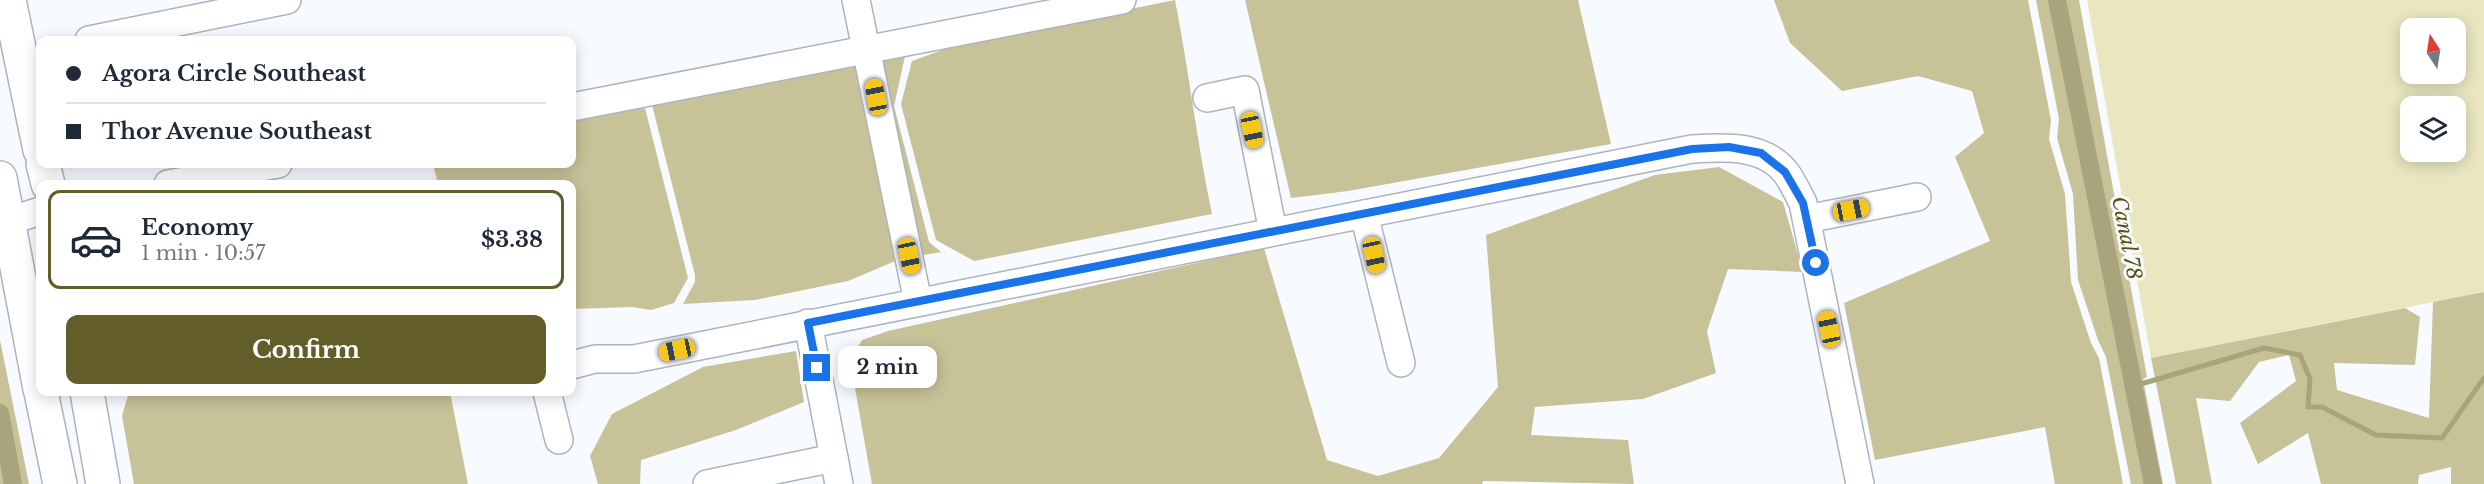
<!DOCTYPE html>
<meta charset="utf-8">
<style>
body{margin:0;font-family:"Libre Baskerville",serif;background:#f2f2f3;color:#1f2937;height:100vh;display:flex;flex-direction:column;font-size:22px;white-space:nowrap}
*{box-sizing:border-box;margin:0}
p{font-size:20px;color:#747a83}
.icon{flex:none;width:33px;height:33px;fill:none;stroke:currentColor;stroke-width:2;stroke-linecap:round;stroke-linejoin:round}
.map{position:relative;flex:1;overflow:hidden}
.details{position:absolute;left:36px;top:180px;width:540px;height:216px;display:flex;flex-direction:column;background:#fff;border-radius:12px;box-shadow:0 3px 15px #0003}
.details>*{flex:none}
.guide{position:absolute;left:36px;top:36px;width:540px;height:132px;border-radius:12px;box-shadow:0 3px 15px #0003;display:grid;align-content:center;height:132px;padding:0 30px;background:#fff}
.needle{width:39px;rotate:348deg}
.fabs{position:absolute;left:2400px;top:18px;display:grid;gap:12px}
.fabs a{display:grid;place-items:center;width:66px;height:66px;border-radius:12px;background:#fff;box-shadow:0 3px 15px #0003;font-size:30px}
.end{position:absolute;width:27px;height:27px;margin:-14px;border:8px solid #1a73e8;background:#fff;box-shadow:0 0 0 3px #fff}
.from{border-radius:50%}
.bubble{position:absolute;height:42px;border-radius:12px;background:#fff;box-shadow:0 3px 15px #0003;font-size:20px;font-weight:700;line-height:42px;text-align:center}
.car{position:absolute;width:18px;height:36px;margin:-18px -9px;border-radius:8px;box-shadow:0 0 4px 2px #0007;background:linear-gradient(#f5c518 24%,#345 0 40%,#f5c518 0 76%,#345 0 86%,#f5c518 0)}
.guide b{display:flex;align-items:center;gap:21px;height:57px;font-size:22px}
.guide b+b{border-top:2px solid #e0e1e3}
.guide i{width:15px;height:15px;background:#1f2937}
ul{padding:10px 0 0;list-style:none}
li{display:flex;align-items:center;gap:18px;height:99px;margin:0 12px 9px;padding:0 18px;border:3px solid transparent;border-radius:12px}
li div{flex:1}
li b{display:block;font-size:22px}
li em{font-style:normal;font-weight:700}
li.on{border-color:#635d2a}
li>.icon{width:54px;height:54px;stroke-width:1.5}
.button{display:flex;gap:12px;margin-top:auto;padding:12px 30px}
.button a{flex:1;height:69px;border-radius:12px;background:#635d2a;color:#fff;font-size:24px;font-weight:700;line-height:69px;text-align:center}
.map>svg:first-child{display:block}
</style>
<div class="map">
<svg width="2484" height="484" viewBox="0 0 2484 484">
<rect width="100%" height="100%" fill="#f7faff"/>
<path fill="#e9e6c0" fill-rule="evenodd" d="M 2087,0 L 2484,0 L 2484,292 L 2151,358 ZM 2410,28 L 2456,28 L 2456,74 L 2410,74 ZM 2410,106 L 2456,106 L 2456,152 L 2410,152 Z"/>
<g fill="#c7c298">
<path d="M 1175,0 C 1189,71 1197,143 1212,214 L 974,261 L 936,240 L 901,104 L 912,61 L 962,43 Z"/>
<polygon points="1245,0 1578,0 1611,144 1348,191 1291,198"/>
<polygon points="1774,0 2028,0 2051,120 2049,139 2065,194 2071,282 2091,343 2099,358 2123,484 2055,484 2045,427 1875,460 1844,303 1990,241 1955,157 1984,133 1972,91 1918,76 1842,91 1790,43"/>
<polygon points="2036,0 2079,0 2147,377 2143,379 2163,484 2131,484 2106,357 2098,340 2078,280 2073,194 2057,138 2059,119"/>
<polygon points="905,56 894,106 929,242 941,252 900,259 848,281 755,300 683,304 695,282 695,275 652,105"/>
<polygon points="645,108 688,278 674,303 651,310 632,307 572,309 572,184 438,184 433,164 572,164 572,119"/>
<polygon points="1719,167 1783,202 1803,272 1728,269 1707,331 1716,373 1643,399 1535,407 1531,435 1628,440 1634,484 1483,481 1482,484 872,484 850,360 862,340 888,331 1264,248 1327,460 1378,476 1439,458 1498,387 1486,235 1655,175"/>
<polygon points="2484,292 2484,484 2451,484 2451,467 2419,475 2418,484 2321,484 2308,433 2258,464 2240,423 2296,381 2289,355 2259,362 2230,401 2196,398 2212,484 2176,484 2151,358 2405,308 2420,317 2415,365 2334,363 2337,390 2429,418 2433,302"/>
<polygon points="0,340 29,484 0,484"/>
<polygon points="796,351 804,402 736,430 641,460 640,484 598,484 590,456 612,414 703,367"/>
<polygon points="129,392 450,392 468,484 134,484 122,416"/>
</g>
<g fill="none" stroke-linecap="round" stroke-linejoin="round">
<polyline stroke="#a9a47c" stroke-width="5" points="2134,386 2264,348 2300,355 2310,379 2308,407 2322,407 2376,435 2442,438 2484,378"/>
<g stroke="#a9a47c" stroke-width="18">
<polyline points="2057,0 2153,484"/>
<polyline points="0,413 13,484"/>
</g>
<g stroke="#adb4bf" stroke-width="30">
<g id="minor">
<polyline points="856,0 918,302"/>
<polyline points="89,40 287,0"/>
<polyline points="1207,98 1245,90 1273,232"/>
<polyline points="572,107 1122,0"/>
<polyline points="168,184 278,164"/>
<polyline points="1364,214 1401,363"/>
<polyline points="1807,219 1917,197"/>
<polyline points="0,224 40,211"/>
<polyline points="808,323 839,484"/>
<path d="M 572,365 L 595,359 L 634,359 L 1692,149 C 1724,147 1765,144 1787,174 C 1793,183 1798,193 1803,203 L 1860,484"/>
<polyline points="547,392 559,440"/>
<polyline points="707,484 834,458"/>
</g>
</g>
<g stroke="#adb4bf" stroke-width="36">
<g id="major">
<polyline points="9,0 40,150"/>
<polyline points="43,164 48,184"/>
<polyline points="0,178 40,389"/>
<polyline points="41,392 60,484"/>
<polyline points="87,392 103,484"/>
</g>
</g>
<use href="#minor" stroke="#fff" stroke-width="27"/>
<use href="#major" stroke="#fff" stroke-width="33"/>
</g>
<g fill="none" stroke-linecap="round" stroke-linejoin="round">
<polyline stroke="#1a73e8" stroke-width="8" points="817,368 808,323 1692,149 1729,147 1761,153 1785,172 1803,203 1816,263"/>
</g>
<g text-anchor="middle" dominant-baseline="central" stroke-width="6" stroke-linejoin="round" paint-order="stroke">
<g font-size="20" font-style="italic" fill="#595108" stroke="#f7faff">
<text transform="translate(2127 238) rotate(79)">Canal 78</text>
</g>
</g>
</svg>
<div class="fabs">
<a><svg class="needle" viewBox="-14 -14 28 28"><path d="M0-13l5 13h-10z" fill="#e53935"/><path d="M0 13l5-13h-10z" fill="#747a83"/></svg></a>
<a><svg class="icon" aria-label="layers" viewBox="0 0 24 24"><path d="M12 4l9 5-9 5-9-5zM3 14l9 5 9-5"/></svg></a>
</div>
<i class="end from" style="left:1816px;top:263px"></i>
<i class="end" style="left:817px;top:368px"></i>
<div class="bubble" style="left:838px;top:346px;width:99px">2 min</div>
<i class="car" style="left:876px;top:97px;rotate:349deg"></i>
<i class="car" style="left:1252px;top:130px;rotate:168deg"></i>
<i class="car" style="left:1851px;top:210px;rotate:79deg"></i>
<i class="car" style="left:1374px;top:255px;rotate:168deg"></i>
<i class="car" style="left:909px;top:256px;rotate:168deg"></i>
<i class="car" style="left:1829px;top:329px;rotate:348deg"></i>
<i class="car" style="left:677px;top:350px;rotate:258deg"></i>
<div class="guide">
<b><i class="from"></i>Agora Circle Southeast</b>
<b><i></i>Thor Avenue Southeast</b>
</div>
<section class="details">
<ul>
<li class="on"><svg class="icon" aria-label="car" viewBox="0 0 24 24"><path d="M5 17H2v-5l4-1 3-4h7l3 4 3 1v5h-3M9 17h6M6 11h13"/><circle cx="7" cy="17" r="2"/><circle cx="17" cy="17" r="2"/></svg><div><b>Economy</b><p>1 min · 10:57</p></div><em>$3.38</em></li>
</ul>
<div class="button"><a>Confirm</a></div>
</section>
</div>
